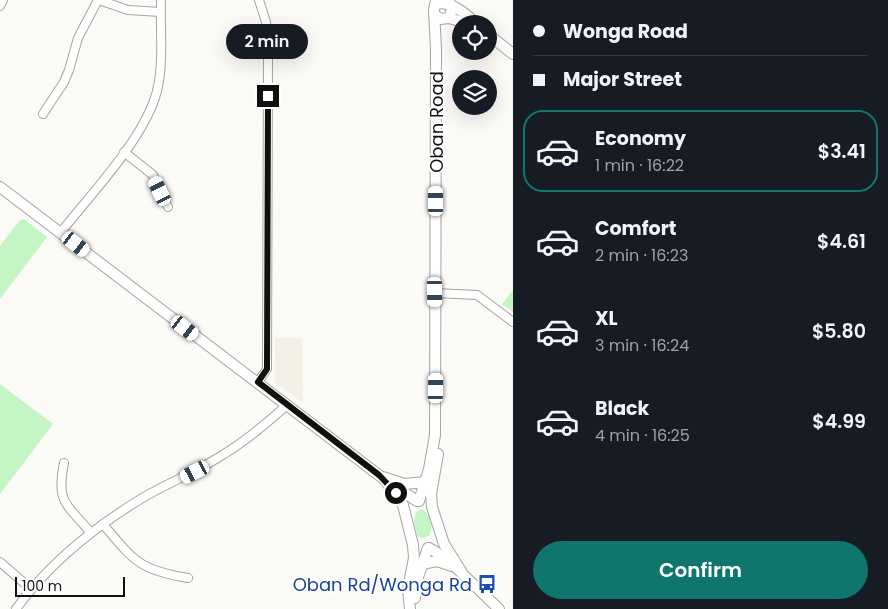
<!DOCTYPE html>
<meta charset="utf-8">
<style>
body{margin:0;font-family:Poppins,sans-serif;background:#242831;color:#f1f3f6;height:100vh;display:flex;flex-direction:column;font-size:19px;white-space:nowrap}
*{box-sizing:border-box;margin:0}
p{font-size:16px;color:#9ea1a6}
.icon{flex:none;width:28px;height:28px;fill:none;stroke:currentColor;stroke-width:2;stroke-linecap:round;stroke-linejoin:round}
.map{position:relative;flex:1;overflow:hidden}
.side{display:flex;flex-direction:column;background:#171b24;width:375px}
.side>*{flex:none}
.banner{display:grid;align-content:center;height:110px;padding:0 20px;background:#171b24}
.tools{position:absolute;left:452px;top:15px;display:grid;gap:10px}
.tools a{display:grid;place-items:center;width:45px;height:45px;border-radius:50%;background:#171b24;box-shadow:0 5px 20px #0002;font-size:25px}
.scale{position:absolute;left:15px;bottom:12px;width:110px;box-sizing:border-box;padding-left:5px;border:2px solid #10100f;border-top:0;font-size:14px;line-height:18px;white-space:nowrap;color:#10100f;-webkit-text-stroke:4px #fff;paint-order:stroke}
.end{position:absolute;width:22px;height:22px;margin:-11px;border:6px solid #10100f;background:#fff;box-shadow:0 0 0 2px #fff}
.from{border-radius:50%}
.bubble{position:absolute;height:35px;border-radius:18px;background:#171b24;box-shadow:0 5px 20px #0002;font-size:16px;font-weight:600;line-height:35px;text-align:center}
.car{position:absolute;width:15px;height:30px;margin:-15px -8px;border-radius:6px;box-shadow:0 0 4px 1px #0007;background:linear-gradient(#fff 24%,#345 0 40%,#fff 0 76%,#345 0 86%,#fff 0)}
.banner b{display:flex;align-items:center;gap:18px;height:48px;font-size:19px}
.banner b+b{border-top:1px solid #363941}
.banner i{width:12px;height:12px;background:#f1f3f6}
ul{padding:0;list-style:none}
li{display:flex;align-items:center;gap:15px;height:82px;margin:0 10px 8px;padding:0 10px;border:2px solid transparent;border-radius:20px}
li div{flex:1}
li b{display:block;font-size:19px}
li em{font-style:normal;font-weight:600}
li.on{border-color:#0f766e}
li>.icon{width:45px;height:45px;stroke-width:1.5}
.cta{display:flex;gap:10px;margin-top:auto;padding:10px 20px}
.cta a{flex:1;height:58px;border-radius:30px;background:#0f766e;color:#fff;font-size:20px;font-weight:600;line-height:58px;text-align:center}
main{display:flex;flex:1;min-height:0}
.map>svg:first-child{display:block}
</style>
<main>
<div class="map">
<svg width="513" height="609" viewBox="0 0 513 609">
<rect width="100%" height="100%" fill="#fbfaf6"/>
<polygon fill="#f3f1e5" points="275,338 302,338 303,403 275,382"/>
<g fill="#c3f5c5">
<polygon points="24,219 47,237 0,299 0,246 20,220"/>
<polygon points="513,290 513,312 502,304"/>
<polygon points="0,384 53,424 0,494"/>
<path d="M 422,509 C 431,514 434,527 429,536 L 423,538 L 417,536 L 414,522 L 416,512 Z"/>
</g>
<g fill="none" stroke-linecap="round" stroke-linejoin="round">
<g stroke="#a5a5a0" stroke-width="10">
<g id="street">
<polyline points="99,0 128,10 160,12"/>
<polyline points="0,6 3,0"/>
<polyline points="43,114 64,82 69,70 78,38 98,0"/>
<polyline points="124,152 153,175 168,207"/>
<path d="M 61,232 C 91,194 145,138 157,91 C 164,62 160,30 161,0"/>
<polyline points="435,293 477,295 513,322"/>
<polyline points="258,382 267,369 268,53 266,22 259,0"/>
<path d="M 64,463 C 56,503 66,503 91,533"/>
<path d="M 103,524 C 134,561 139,570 188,578"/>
<polyline points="0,562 31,589"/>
<path d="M 16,609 C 49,563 96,526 144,497 C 170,482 198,471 224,454 C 247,440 267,423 287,405"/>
</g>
</g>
<g stroke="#a5a5a0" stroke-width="12">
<g id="secondary">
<path d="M 436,4 C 449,0 467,14 476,24"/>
<polyline points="434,14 440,19 449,18 452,9 450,3"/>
<polyline points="449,18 469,24"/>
<polyline points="489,35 513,54"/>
<polyline points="0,187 384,479 403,505 413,545 414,558 408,589 410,609"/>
<polyline points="438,454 431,494 432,507 444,544 461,571"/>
<polyline points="383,477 404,484 426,482"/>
<polyline points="393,485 417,501"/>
<polyline points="419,501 429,469 435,435 436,49 434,10 436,0"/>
<polyline points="429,548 446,558 499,609"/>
<polyline points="422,564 437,561 452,566"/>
<polyline points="415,598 418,577 428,548"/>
</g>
</g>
<use href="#street" stroke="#fff" stroke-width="8"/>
<use href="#secondary" stroke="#fff" stroke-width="10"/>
</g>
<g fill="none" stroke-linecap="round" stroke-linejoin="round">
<polyline stroke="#10100f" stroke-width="6" points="268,96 267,369 258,382 379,475 396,493"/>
</g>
<defs>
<g id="bus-bare" transform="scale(1.5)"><path d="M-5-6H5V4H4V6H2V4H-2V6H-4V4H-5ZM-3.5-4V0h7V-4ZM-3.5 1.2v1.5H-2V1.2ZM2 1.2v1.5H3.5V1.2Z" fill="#1a4fb4" stroke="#fff" stroke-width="2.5" paint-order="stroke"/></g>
</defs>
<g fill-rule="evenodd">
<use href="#bus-bare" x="487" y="584"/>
</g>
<g text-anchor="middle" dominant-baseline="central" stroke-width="4" stroke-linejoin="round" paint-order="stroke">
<g font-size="18" fill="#10100f" stroke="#fff">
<text transform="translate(436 122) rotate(-90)">Oban Road</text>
</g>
<g font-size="18" fill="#164399" stroke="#fff" text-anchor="end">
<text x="472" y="584">Oban Rd/Wonga Rd</text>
</g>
</g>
</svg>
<div class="tools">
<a><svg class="icon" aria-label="locate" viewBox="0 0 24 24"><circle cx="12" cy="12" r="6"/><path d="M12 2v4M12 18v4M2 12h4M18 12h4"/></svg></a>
<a><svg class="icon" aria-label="layers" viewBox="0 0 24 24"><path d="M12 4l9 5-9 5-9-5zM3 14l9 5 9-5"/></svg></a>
</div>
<div class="scale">100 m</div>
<i class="end from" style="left:396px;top:493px"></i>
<i class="end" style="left:268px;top:96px"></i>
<div class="bubble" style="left:226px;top:24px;width:82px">2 min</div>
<i class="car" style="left:160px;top:191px;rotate:334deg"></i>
<i class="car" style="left:436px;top:201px;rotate:0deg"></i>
<i class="car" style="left:76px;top:244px;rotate:128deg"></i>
<i class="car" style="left:435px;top:292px;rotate:179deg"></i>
<i class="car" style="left:185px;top:328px;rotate:127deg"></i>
<i class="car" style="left:436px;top:388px;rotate:1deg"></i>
<i class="car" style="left:195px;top:472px;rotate:243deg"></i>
</div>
<section class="side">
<div class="banner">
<b><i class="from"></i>Wonga Road</b>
<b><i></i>Major Street</b>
</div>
<ul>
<li class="on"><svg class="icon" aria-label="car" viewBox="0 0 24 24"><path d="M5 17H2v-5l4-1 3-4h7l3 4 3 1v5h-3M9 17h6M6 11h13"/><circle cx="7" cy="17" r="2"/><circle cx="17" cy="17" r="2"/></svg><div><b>Economy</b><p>1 min · 16:22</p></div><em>$3.41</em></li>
<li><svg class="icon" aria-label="car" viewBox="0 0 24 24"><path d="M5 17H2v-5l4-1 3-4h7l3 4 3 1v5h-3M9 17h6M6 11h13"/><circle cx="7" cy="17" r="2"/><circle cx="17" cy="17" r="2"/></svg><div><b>Comfort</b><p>2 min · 16:23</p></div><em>$4.61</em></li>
<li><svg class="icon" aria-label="car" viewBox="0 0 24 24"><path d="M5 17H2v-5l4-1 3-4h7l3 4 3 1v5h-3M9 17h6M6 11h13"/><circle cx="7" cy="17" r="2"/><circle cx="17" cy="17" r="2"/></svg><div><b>XL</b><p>3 min · 16:24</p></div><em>$5.80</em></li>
<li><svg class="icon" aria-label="car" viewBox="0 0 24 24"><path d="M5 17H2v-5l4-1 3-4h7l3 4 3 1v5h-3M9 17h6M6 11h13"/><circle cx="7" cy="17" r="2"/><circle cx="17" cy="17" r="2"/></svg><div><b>Black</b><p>4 min · 16:25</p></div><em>$4.99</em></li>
</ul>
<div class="cta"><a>Confirm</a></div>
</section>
</main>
